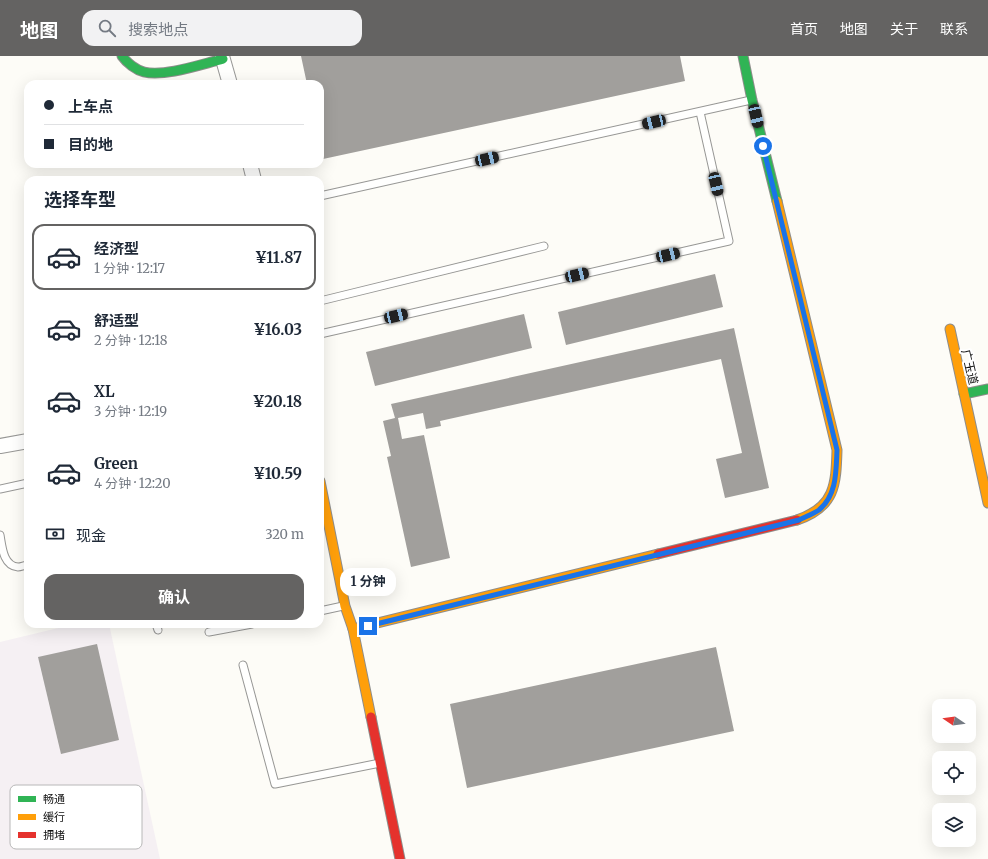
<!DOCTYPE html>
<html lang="zh">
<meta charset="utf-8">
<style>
body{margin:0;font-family:Merriweather,"Noto Sans SC",serif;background:#f2f2f3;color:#1f2937;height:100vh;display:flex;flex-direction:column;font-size:15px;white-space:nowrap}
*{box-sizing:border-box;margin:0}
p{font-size:13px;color:#747a83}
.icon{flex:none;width:22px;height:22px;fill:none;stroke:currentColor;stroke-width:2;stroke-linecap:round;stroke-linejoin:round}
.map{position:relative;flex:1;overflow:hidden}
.drawer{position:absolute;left:24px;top:120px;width:300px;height:452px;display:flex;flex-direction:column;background:#fff;border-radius:12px;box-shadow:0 4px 16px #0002}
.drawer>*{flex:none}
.guide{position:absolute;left:24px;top:24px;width:300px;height:88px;border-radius:12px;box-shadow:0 4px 16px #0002;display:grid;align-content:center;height:88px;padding:0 20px;background:#fff}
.needle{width:26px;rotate:283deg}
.buttons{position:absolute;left:932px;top:643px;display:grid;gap:8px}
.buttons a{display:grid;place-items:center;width:44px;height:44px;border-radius:8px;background:#fff;box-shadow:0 4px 16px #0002;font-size:20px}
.end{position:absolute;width:18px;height:18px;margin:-9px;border:5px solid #1a73e8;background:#fff;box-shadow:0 0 0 2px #fff}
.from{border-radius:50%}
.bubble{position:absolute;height:28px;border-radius:12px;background:#fff;box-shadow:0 4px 16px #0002;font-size:13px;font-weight:700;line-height:28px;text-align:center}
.car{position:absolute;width:12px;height:24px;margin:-12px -6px;border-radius:5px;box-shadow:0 0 3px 1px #0007;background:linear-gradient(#222 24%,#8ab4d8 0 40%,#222 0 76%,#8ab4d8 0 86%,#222 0)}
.guide b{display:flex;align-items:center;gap:14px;height:38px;font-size:15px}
.guide b+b{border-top:1px solid #e0e1e3}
.guide i{width:10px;height:10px;background:#1f2937}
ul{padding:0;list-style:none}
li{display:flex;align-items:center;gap:12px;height:66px;margin:0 8px 6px;padding:0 12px;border:2px solid transparent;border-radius:12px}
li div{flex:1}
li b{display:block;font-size:15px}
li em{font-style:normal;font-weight:700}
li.current{border-color:#646362}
li>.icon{width:36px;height:36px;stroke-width:1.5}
h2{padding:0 20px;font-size:18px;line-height:48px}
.pay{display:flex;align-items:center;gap:10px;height:44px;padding:0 20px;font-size:15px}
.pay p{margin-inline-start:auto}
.cta{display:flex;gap:8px;margin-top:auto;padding:8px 20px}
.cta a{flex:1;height:46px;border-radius:12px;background:#646362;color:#fff;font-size:16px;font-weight:700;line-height:46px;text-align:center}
header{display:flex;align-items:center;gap:24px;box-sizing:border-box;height:56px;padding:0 20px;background:#646362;color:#fff}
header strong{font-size:19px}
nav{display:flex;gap:22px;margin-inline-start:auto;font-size:14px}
.search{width:280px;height:36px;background:#f2f2f3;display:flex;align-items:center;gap:10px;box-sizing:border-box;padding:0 14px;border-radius:12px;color:#747a83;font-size:15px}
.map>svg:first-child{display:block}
</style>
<header>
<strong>地图</strong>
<div class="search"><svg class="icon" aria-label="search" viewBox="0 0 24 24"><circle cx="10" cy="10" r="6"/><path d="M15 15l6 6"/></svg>搜索地点</div>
<nav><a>首页</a><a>地图</a><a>关于</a><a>联系</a></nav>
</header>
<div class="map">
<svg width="988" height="803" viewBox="0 0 988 803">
<rect width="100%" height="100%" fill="#fdfcf7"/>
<polygon fill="#f5f0f3" points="75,568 109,568 160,803 0,803 0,586"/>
<g fill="#a19f9c">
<polygon points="301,0 680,0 685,25 323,103 320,90 320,28 307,28"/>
<polygon points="715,218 723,251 566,289 558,256"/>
<polygon points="524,258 532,292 375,330 366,296"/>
<polygon points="734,272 769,432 725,442 716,403 742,397 721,303 440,365 441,370 426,373 423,357 398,362 402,383 424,379 450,502 411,511 387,401 391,400 383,365 395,362 391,348"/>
<polygon points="97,588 119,684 61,698 38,601"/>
<polygon points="716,591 734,675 467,732 450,648"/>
</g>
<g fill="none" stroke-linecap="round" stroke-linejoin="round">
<g stroke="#979795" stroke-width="9">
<g id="lane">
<polyline points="320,140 751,44"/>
<polyline points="320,245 544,190"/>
<polyline points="320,278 729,185 700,56"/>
<polyline points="0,433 28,427"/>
<path d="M 0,479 C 2,490 3,510 18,511 C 21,511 25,509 28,509"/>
<polyline points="320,555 343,550"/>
<polyline points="156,568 158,574"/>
<polyline points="209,576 252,568"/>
<polyline points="243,609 275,728 380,707"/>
</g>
</g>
<g stroke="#979795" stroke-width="16">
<g id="street">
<polyline points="222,0 230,28"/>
<polyline points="250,108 254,124"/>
<polyline points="0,390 28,385"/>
</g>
</g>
<g stroke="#8e8d8b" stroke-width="11">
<g id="fast">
<path d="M 122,0 C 127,7 136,14 144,16 C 165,21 202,8 223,3"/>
<polyline points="743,0 752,44 777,145"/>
<polyline points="964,338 988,333"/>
</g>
</g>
<g stroke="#8e8d8b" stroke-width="11">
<g id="slow">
<path d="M 777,145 L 837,394 C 836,429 835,451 797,464"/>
<polyline points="950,273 988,447"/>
<polyline points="320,425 345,550 353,573 371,661"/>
<polyline points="353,573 658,498"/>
</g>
</g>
<g stroke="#8e8d8b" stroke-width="11">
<g id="jam">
<polyline points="658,498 797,464"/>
<polyline points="371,661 400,803"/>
</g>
</g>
<use href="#lane" stroke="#fffffe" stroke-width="7"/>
<use href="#street" stroke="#fffffe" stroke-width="14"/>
<use href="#fast" stroke="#30b455" stroke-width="9"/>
<use href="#slow" stroke="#ff9f0a" stroke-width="9"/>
<use href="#jam" stroke="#e5322d" stroke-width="9"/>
</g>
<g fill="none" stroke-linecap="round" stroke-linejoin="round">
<path stroke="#1a73e8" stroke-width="5" d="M 368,570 L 799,464 C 805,461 813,458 819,454 C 837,439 836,415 837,394 L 763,90"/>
</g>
<g text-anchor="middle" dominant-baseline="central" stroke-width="4" stroke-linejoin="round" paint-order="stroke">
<g font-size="12" fill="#111" stroke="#fff">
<text transform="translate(970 311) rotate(77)">广玉道</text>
</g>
</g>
<rect x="10" y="729" width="132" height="64" rx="6" fill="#fff" stroke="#b8b8b8" stroke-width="1"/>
<rect x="18" y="740" width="18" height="6" fill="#30b455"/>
<rect x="18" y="758" width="18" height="6" fill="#ff9f0a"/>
<rect x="18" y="776" width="18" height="6" fill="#e5322d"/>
<g font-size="11" fill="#111">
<text x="43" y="747">畅通</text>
<text x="43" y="765">缓行</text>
<text x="43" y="783">拥堵</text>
</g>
</svg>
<div class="buttons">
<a><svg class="needle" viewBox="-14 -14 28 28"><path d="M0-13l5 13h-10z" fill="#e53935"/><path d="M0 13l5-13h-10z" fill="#747a83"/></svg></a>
<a><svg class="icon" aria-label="locate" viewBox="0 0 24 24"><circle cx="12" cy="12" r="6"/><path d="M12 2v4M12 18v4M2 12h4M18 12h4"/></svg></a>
<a><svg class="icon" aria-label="layers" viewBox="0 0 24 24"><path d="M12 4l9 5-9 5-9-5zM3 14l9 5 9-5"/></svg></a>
</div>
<i class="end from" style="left:763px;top:90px"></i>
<i class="end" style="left:368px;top:570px"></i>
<div class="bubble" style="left:340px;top:512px;width:56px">1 分钟</div>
<i class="car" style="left:756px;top:60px;rotate:167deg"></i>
<i class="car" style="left:654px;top:66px;rotate:257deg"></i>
<i class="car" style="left:487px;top:103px;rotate:77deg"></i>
<i class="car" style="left:716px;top:128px;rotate:167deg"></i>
<i class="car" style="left:668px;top:199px;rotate:77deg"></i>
<i class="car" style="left:577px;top:219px;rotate:77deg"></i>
<i class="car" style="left:396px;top:260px;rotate:77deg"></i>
<div class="guide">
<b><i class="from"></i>上车点</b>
<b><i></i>目的地</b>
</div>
<section class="drawer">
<h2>选择车型</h2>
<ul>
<li class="current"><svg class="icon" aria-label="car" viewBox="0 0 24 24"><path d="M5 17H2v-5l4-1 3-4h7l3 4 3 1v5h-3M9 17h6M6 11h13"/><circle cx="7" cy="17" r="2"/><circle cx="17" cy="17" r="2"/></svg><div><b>经济型</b><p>1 分钟 · 12:17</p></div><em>¥11.87</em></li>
<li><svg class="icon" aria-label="car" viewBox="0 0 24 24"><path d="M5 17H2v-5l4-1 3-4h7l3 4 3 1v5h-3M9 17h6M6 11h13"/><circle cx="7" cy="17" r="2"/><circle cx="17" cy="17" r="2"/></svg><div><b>舒适型</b><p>2 分钟 · 12:18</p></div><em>¥16.03</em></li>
<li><svg class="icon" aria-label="car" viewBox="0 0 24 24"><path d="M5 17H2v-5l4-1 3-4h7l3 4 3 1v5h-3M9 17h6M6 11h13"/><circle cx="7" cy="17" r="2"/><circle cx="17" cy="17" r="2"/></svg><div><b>XL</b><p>3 分钟 · 12:19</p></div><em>¥20.18</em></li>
<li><svg class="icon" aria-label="car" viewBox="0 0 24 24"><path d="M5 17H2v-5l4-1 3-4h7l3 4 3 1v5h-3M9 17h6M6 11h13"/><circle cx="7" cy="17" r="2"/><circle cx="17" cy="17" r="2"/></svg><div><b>Green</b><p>4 分钟 · 12:20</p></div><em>¥10.59</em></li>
</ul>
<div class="pay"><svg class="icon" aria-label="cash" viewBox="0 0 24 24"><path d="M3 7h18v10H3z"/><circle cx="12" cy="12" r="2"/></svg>现金<p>320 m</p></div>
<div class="cta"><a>确认</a></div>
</section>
</div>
